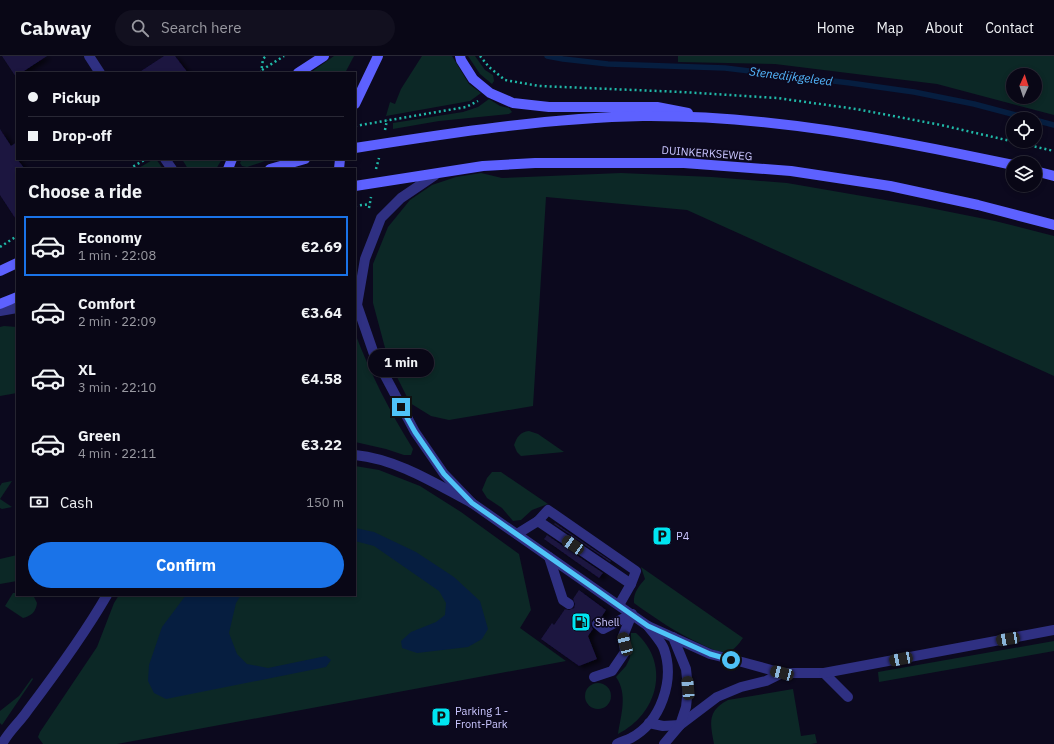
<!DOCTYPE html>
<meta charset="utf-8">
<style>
body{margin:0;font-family:"IBM Plex Sans",sans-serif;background:#12101f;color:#f1f3f6;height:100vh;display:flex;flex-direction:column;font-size:15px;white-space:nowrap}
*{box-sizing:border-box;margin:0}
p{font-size:13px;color:#9999a1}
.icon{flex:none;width:22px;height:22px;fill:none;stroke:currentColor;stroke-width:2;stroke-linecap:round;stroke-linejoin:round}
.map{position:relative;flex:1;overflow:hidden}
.details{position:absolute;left:16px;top:112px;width:340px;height:428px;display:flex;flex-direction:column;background:#090716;border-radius:0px;box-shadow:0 2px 6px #0003,0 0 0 1px #292835}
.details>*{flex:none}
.guide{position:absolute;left:16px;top:16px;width:340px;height:88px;border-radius:0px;box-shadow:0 2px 6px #0003,0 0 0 1px #292835;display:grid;align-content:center;height:88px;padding:0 12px;background:#090716}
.needle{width:26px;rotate:3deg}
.buttons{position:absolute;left:1006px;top:12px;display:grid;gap:8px}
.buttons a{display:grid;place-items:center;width:36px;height:36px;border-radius:50%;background:#090716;box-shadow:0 2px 6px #0003,0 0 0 1px #292835;font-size:20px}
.end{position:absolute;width:18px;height:18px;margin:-9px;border:5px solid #4fc3f7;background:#111;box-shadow:0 0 0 2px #111}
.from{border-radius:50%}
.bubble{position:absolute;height:28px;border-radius:14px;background:#090716;box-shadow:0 2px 6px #0003,0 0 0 1px #292835;font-size:13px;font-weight:800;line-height:28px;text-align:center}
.car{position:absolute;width:12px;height:24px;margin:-12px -6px;border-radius:5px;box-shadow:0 0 3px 1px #0007;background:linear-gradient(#222 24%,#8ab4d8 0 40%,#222 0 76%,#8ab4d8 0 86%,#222 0)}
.guide b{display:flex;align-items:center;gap:14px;height:38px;font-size:15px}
.guide b+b{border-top:1px solid #292835}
.guide i{width:10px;height:10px;background:#f1f3f6}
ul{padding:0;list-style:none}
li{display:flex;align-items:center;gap:12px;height:60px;margin:0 8px 6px;padding:0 4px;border:2px solid transparent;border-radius:0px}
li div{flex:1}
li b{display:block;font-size:15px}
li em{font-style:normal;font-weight:800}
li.on{border-color:#1a73e8}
li>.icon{width:36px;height:36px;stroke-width:1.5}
h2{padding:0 12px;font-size:18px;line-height:48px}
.pay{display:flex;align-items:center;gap:10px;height:44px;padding:0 12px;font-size:15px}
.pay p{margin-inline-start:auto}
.primary-button{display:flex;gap:8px;margin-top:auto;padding:8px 12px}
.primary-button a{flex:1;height:46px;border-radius:24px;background:#1a73e8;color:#fff;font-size:16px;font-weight:800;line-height:46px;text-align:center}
header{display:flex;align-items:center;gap:24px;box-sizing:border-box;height:56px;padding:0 20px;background:#090716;border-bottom:1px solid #292835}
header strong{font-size:19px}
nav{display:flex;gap:22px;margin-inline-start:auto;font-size:14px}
.search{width:280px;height:36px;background:#12101f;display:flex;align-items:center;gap:10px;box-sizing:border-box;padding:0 14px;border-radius:22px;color:#9999a1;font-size:15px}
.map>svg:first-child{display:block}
</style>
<header>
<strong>Cabway</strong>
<div class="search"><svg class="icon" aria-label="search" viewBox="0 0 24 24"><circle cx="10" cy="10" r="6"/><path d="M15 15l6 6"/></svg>Search here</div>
<nav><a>Home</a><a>Map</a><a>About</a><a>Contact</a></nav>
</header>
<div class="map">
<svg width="1054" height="688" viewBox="0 0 1054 688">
<defs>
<filter id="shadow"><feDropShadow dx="4.5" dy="2.5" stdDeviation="2" flood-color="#0009"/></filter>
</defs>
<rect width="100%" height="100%" fill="#0c091e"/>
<g fill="#0c2826" fill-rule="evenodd">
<polygon points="334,0 354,0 345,17 310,17"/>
<polygon points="422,0 452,0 469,28 481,37 470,45 386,60 390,46 395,48 401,33"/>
<polygon points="468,0 475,0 485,14 493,19 494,25 492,28 480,18"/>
<path d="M 678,0 L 1054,0 L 1054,59 L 937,28 L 775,8 L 678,6 ZM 1013,19 L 1035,19 L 1035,41 L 1013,41 Z"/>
<polygon points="489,43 500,50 509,52 512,56 509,58 439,65 393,73 393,67 463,56 478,51"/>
<polygon points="154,103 156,103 163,113 137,113"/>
<polygon points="182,103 222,103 216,113 188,113"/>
<polygon points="242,103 271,103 247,111 242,110 240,107"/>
<polygon points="481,117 502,122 621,117 712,121 787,127 920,150 995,165 1054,180 1054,320 687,154 546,141 533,350 449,364 431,360 410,347 388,303 373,247 373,208 388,171 410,144 432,129 456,121"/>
<polygon points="4,270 17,271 17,337 0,340 0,271"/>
<path d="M 355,277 C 370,317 390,356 413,393 L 411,399 L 404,399 L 386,393 L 355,386 Z"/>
<path d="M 529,375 L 538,378 L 564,396 L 521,400 L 517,396 L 514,389 C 517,381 520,376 529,375 Z"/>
<polygon points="355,410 379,414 420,430 461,456 519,498 531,554 520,572 566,605 117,688 43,688 38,681 40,676 97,591 114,547 119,539 355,539"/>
<polygon points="492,416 501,416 548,448 532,454 521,464 513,465 502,452 487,442 482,434 487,422"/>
<polygon points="12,425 0,443 12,451 2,453 0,452 0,430 2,427"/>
<polygon points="17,499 17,525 0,528 0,503"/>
<path d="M 641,511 L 743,582 C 738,589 733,596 724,596 C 717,596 707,591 701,588 C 677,577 656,563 634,547 C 633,537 639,530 645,523 Z"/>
<path d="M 13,537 L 17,537 L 17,539 L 33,539 L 37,547 C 36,556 31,560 23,562 L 5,550 Z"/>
<path d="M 631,577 L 636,577 C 671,608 658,658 618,678 C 621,659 628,638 616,621 L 626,610 L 630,602 Z"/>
<polygon points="1054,585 1054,595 879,626 878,616"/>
<polygon points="32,622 33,623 2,669 0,667 0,655 19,640"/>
<circle cx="598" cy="640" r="13"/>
<path d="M 793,633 L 801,680 L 815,678 L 817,687 L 811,688 L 714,688 C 710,667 707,655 728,644 Z"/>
</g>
<g fill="#061e40">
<polygon points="355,472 374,476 416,496 454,521 480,545 488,573 482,583 468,591 417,597 402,592 401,585 411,576 436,566 445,559 446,547 439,535 374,490 355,485"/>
<polygon points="186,539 241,539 236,547 229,577 237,598 247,608 268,612 326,600 331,604 326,611 166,643 154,637 148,625 149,609 162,571"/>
</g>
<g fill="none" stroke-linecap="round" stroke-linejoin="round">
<g stroke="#061e40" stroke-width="5.5">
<polyline points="547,0 563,3 608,8 725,12 850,27 914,36 974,48 1031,63"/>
<polyline points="1035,64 1054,69"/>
</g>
</g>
<g fill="#1b1440" filter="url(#shadow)">
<polygon points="2,0 47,0 21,17 17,17 17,20 16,21"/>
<polygon points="164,0 175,0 188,17 138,17"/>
<polygon points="0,73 11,90 17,86 17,103 25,113 17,113 17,165 0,139"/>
<polygon points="555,467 611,505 610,506 554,468"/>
<polygon points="547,479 603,517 599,522 544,483"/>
<polygon points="579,534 606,554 600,563 595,562 592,564 591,570 593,573 588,580 597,603 579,610 541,583 552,567 554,569 565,553 569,554 574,552 575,548 573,543"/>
</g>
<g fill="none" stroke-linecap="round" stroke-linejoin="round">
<g stroke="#20b9a8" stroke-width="2.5" stroke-dasharray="2 3" stroke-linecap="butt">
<polyline points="480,0 489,11 505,24 539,30 682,36 777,42 856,53 941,69 1054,95"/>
<polyline points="262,14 284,0"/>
<polyline points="261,17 263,3 266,0"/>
<polyline points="355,70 466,51 478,45"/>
<polyline points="385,74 387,64"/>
<polyline points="129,113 146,103"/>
<polyline points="376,113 379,102"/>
<polyline points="355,150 370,148"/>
<polyline points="369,152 371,141"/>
<polyline points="0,191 17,180"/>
</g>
<g stroke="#2f3082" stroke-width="10">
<polyline points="165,103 172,113"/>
<polyline points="357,249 375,301 415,376 444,418 472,447 648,570 710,598 742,606 782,617 824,617 848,641"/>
<polyline points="0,255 17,252"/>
<polyline points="538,465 548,454 636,515 631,528"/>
<polyline points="517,478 538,465 631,528 619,549"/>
<polyline points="549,501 563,544 569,548"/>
<polyline points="597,568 603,573 632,558"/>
<polyline points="824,617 1054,574"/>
<polyline points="594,621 612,615 625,596 623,580 632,558"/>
<polyline points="649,667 663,670 680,669 717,641 741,631 766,625 782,617"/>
<path d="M 2,688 C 9,675 20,666 28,654 C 56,617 84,579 107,539"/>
<path d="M 617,688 C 621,686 627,684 631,682 C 661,666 675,624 664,593 C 661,585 653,577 648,570"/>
<polyline points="664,688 680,669 686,651 688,632 686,613 673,581"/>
</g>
<g stroke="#2f3082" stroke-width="10">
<polyline points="89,0 100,17"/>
<polyline points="357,249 365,203 381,162 401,142 435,119"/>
<path d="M 355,399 C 397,403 436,428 472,447"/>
</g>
<g stroke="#5d61ff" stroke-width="10">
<polyline points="460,0 461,4 473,23 490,37 513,47 549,51 657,51 688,57"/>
<polyline points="298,17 324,0"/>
<polyline points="355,48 378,0"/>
<path d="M 355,92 C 450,77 547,62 643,60 C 768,59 891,83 1013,109"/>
<polyline points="228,113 232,103"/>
<polyline points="270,113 305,103"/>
<polyline points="339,113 340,103"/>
<polyline points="1035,115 1054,120"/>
<polyline points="355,130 483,110 535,107 684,107 791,115 890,130 978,149 1054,169"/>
<polyline points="0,215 17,207"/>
<polyline points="0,248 17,241"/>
</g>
</g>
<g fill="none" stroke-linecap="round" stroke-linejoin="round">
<polyline stroke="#4fc3f7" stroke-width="5" points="401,351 415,376 444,418 472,447 648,570 710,598 731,604"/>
</g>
<defs>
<g id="parking-square" transform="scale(1)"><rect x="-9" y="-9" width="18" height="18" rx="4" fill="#00e5f1" stroke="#0c091e"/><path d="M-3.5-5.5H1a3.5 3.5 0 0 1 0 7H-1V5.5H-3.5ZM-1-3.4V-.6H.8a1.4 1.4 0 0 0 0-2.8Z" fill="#111"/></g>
<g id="fuel-square" transform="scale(1)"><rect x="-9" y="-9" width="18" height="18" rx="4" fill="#00e5f1" stroke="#0c091e"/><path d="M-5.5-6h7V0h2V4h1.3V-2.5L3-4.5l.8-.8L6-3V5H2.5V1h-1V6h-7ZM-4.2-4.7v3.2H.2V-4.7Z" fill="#111"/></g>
</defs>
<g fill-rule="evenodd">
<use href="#parking-square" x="662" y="480"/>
<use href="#fuel-square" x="581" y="566"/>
<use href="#parking-square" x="441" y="661"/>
</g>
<g text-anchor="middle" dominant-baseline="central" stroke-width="3.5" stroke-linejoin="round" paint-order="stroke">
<g font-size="11" fill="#cac6ff" stroke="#0c091e">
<text transform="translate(707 97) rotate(4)">DUINKERKSEWEG</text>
</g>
<g font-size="11" fill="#cac6ff" stroke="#0c091e" text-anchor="start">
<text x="676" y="480">P4</text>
<text x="595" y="566">Shell</text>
<text x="455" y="655">Parking 1 -<tspan x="455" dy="13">Front-Park</tspan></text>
</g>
<g font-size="12" font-style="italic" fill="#54b8ff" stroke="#0c091e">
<text transform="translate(791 20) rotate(7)">Stenedijkgeleed</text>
</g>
</g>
</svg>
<div class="buttons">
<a><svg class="needle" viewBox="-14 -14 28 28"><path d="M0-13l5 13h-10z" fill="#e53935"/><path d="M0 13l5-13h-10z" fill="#9999a1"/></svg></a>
<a><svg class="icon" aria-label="locate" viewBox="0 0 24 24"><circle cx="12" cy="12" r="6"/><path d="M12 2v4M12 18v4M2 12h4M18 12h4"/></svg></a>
<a><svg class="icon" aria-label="layers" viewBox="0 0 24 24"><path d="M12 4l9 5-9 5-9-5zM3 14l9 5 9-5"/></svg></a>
</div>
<i class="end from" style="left:731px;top:604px"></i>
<i class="end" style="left:401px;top:351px"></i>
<div class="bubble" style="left:368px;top:293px;width:66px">1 min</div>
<i class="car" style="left:573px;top:489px;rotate:304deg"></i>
<i class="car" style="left:1008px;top:583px;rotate:260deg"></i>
<i class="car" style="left:625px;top:588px;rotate:345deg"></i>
<i class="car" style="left:901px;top:603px;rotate:259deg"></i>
<i class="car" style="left:782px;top:617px;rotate:285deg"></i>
<i class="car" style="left:688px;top:632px;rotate:355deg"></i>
<div class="guide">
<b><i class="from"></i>Pickup</b>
<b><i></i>Drop-off</b>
</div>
<section class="details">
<h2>Choose a ride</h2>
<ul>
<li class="on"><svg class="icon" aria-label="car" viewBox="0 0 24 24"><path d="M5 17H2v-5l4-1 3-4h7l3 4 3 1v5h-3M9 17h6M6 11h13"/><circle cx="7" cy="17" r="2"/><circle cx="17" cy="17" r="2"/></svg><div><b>Economy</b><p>1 min · 22:08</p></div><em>€2.69</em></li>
<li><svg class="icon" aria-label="car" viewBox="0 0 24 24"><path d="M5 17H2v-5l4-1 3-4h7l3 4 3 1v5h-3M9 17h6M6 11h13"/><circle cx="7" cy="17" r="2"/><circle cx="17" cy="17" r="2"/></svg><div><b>Comfort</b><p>2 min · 22:09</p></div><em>€3.64</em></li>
<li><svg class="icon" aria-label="car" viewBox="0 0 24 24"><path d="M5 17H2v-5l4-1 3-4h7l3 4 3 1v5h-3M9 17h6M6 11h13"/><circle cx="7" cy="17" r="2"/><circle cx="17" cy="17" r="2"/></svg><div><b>XL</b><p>3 min · 22:10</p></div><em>€4.58</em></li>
<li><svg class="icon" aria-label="car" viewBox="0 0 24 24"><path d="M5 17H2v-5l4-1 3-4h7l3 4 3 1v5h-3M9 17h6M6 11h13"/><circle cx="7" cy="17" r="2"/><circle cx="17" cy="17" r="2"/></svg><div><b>Green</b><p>4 min · 22:11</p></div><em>€3.22</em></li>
</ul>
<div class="pay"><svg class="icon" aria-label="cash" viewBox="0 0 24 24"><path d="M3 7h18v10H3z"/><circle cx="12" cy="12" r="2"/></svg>Cash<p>150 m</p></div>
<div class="primary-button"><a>Confirm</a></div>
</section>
</div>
